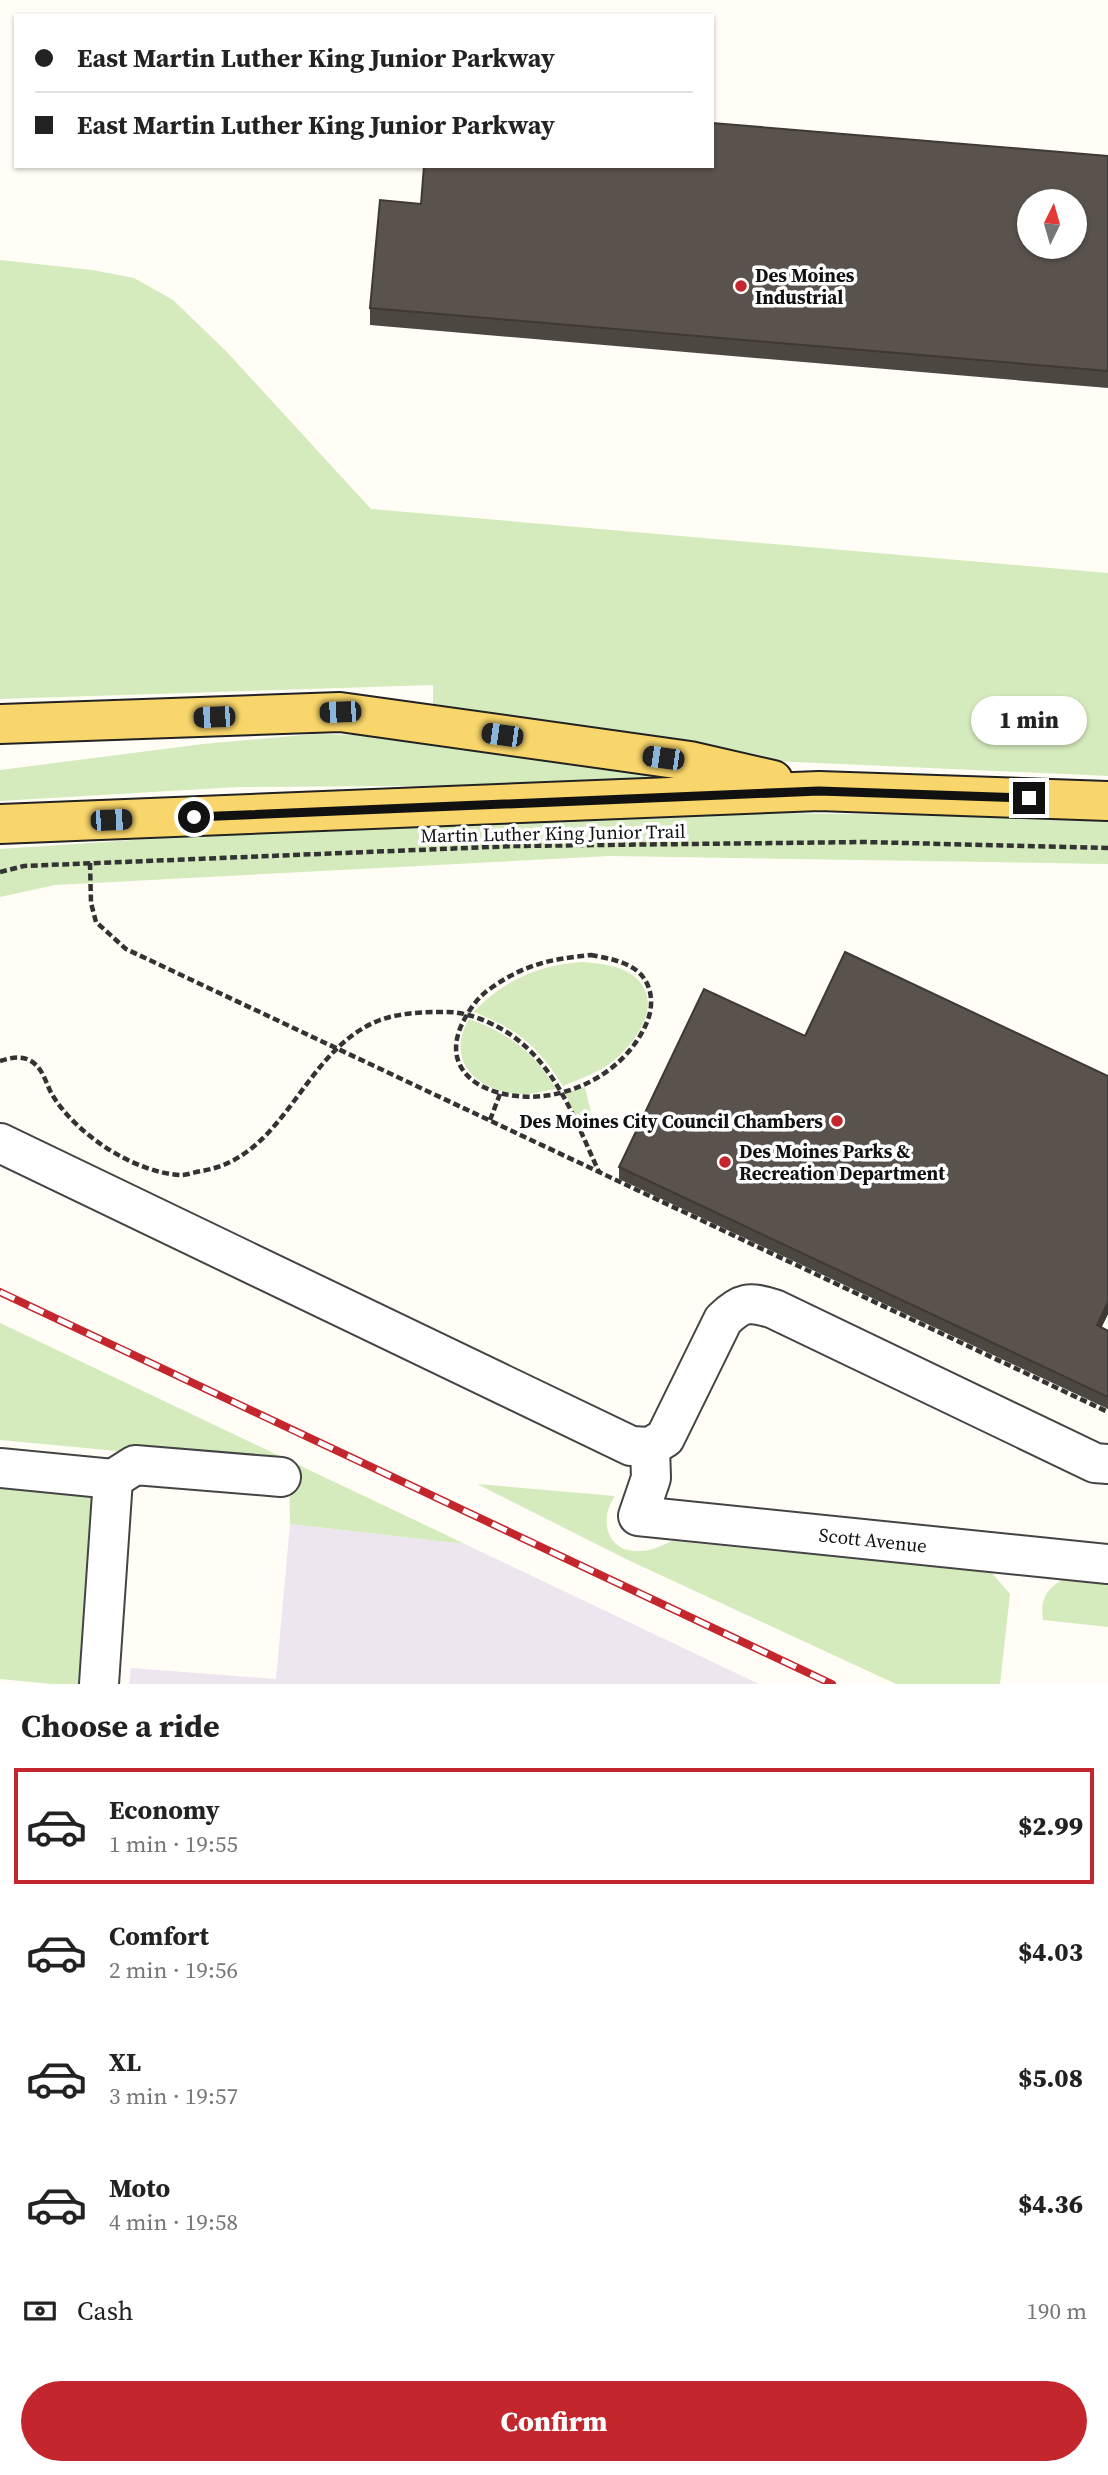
<!DOCTYPE html>
<meta charset="utf-8">
<style>
body{margin:0;font-family:"Source Serif 4",serif;background:#f6f6f6;color:#222;height:100vh;display:flex;flex-direction:column;font-size:26px;white-space:nowrap}
*{box-sizing:border-box;margin:0}
p{font-size:23px;color:#767676}
.icon{flex:none;width:38px;height:38px;fill:none;stroke:currentColor;stroke-width:2;stroke-linecap:round;stroke-linejoin:round}
.map{position:relative;height:1684px;overflow:hidden}
.details{display:flex;flex-direction:column;background:#fff;flex:1}
.details>*{flex:none}
.hud{position:absolute;left:14px;top:14px;width:700px;height:154px;border-radius:0px;box-shadow:0 2px 5px #0004;display:grid;align-content:center;height:154px;padding:0 21px;background:#fff}
.needle{width:46px;rotate:5deg}
.controls{position:absolute;left:1017px;top:189px;display:grid;gap:14px}
.controls a{display:grid;place-items:center;width:70px;height:70px;border-radius:50%;background:#fff;box-shadow:0 2px 5px #0004;font-size:35px}
.end{position:absolute;width:32px;height:32px;margin:-16px;border:9px solid #111;background:#fff;box-shadow:0 0 0 4px #fff}
.from{border-radius:50%}
.bubble{position:absolute;height:49px;border-radius:24px;background:#fff;box-shadow:0 2px 5px #0004;font-size:23px;font-weight:800;line-height:49px;text-align:center}
.car{position:absolute;width:21px;height:42px;margin:-21px -10px;border-radius:9px;box-shadow:0 0 5px 2px #0007;background:linear-gradient(#222 24%,#8ab4d8 0 40%,#222 0 76%,#8ab4d8 0 86%,#222 0)}
.hud b{display:flex;align-items:center;gap:24px;height:66px;font-size:26px}
.hud b+b{border-top:2px solid #e0e0e0}
.hud i{width:18px;height:18px;background:#222}
ul{padding:0;list-style:none}
li{display:flex;align-items:center;gap:21px;height:116px;margin:0 14px 10px;padding:0 7px;border:4px solid transparent;border-radius:0px}
li div{flex:1}
li b{display:block;font-size:26px}
li em{font-style:normal;font-weight:800}
li.current{border-color:#c4262e}
li>.icon{width:63px;height:63px;stroke-width:1.5}
h2{padding:0 21px;font-size:32px;line-height:84px}
.pay{display:flex;align-items:center;gap:18px;height:77px;padding:0 21px;font-size:26px}
.pay p{margin-inline-start:auto}
.primary-button{display:flex;gap:14px;margin-top:auto;padding:14px 21px}
.primary-button a{flex:1;height:80px;border-radius:42px;background:#c4262e;color:#fff;font-size:28px;font-weight:800;line-height:80px;text-align:center}
.map>svg:first-child{display:block}
</style>
<div class="map">
<svg width="1108" height="1684" viewBox="0 0 1108 1684">
<rect width="100%" height="100%" fill="#fffdf5"/>
<polygon fill="#eee6ef" points="290,1524 465,1544 759,1684 129,1684 131,1668 276,1679"/>
<g fill="#d5ebbd">
<polygon points="0,260 92,270 134,278 173,300 226,351 371,509 1108,573 1108,776 774,761 433,715 433,685 0,699"/>
<polygon points="315,734 404,736 515,746 703,784 238,787 0,801 0,770 203,744"/>
<polygon points="709,812 1038,817 1108,821 1108,864 610,856 55,885 0,897 0,849 443,819"/>
<path d="M 584,962 C 603,964 627,966 640,982 C 662,1009 633,1045 612,1062 C 597,1073 580,1079 563,1086 C 536,1045 520,1031 474,1012 C 503,980 541,964 584,962 Z"/>
<path d="M 469,1019 C 508,1033 535,1052 556,1089 C 547,1090 538,1093 528,1094 C 484,1096 442,1065 469,1019 Z"/>
<polygon points="585,1087 593,1121 580,1125 565,1093"/>
<polygon points="0,1323 465,1544 290,1524 289,1467 0,1440"/>
<polygon points="0,1483 75,1489 92,1497 97,1510 83,1684 52,1684 0,1679"/>
<path d="M 477,1484 L 615,1496 C 598,1520 607,1553 640,1551 C 651,1551 661,1546 672,1541 L 991,1572 L 1010,1594 L 1000,1684 L 896,1684 L 628,1560 Z"/>
<path d="M 1062,1580 L 1108,1584 L 1108,1627 L 1043,1620 C 1040,1601 1045,1590 1062,1580 Z"/>
</g>
<g fill="none" stroke-linecap="round" stroke-linejoin="round">
<g stroke="#444" stroke-width="42">
<g id="minor">
<path d="M 0,1143 L 631,1446 L 650,1447 L 665,1438 L 723,1320 C 741,1302 749,1301 774,1309 L 1095,1463 L 1108,1464"/>
<polyline points="650,1447 651,1478 638,1516 1108,1564"/>
<polyline points="0,1468 113,1479"/>
<polyline points="113,1479 135,1465 281,1477"/>
<polyline points="99,1684 113,1479"/>
</g>
</g>
<g stroke="#222" stroke-width="42">
<g id="major">
<polyline points="0,724 340,712 690,761 773,780"/>
<polyline points="0,824 819,791 1108,801"/>
</g>
</g>
<g stroke="#333" stroke-width="4.5" stroke-dasharray="7 3.5" stroke-linecap="butt">
<polyline points="90,863 91,903 96,922 126,949 1108,1412"/>
<polyline points="0,872 24,866 515,846 864,842 1108,848"/>
<path d="M 591,955 C 607,958 632,962 643,977 C 653,990 653,1008 647,1022 C 627,1071 569,1102 517,1096 C 474,1092 440,1065 464,1020 C 471,1007 479,996 491,988 C 525,964 551,959 591,955 Z"/>
<path d="M 0,1061 C 10,1058 21,1055 31,1061 C 44,1069 46,1085 53,1096 C 77,1135 135,1173 181,1175 C 187,1175 195,1172 202,1171 C 288,1156 302,1050 380,1020 C 400,1013 421,1012 442,1012 C 462,1011 481,1018 498,1027 C 554,1057 574,1118 599,1172"/>
<polyline points="490,1120 500,1094"/>
</g>
<use href="#minor" stroke="#fff" stroke-width="38"/>
<use href="#major" stroke="#f9d66b" stroke-width="38"/>
<g stroke="#c4262e" stroke-width="8">
<polyline id="rail" points="0,1292 832,1684"/>
</g>
<use href="#rail" stroke="#fff" stroke-width="5" stroke-dasharray="16" stroke-linecap="butt"/>
</g>
<g fill="#4d4742">
<polygon points="1108,156 1108,388 370,325 370,308 421,204"/>
<polygon points="805,1036 1108,1076 1108,1314 1101,1328 1108,1331 1108,1409 619,1179 619,1167"/>
</g>
<polygon fill="#3f3936" points="1108,1302 1108,1314 1097,1337 1097,1325"/>
<g fill="#5a524d" stroke="#3f3936" stroke-width="2" fill-rule="evenodd">
<path d="M 712,123 L 1108,156 L 1108,371 L 370,308 L 380,200 L 421,204 L 424,166 L 712,166 ZM 1029,201 L 1074,201 L 1074,247 L 1029,247 Z"/>
<polygon points="845,952 1108,1076 1108,1302 1097,1325 1108,1331 1108,1397 619,1167 704,989 805,1036"/>
</g>
<g fill="none" stroke-linecap="round" stroke-linejoin="round">
<polyline stroke="#111" stroke-width="9" points="194,817 819,791 1029,798"/>
</g>
<g fill="#c4262e" stroke="#fff" stroke-width="2.5">
<circle cx="741" cy="286" r="7"/>
<circle cx="837" cy="1121" r="7"/>
<circle cx="725" cy="1162" r="7"/>
</g>
<g text-anchor="middle" dominant-baseline="central" stroke-width="7" stroke-linejoin="round" paint-order="stroke">
<g font-size="19" font-weight="bold" fill="#111" stroke="#fff" text-anchor="start">
<text x="755" y="275">Des Moines<tspan x="755" dy="22">Industrial</tspan></text>
<text x="823" y="1121" text-anchor="end">Des Moines City Council Chambers</text>
<text x="739" y="1151">Des Moines Parks &amp;<tspan x="739" dy="22">Recreation Department</tspan></text>
</g>
<g font-size="19" fill="#111" stroke="#fff">
<text transform="translate(553 833) rotate(-1)">Martin Luther King Junior Trail</text>
<text transform="translate(873 1540) rotate(6)">Scott Avenue</text>
</g>
</g>
</svg>
<div class="controls">
<a><svg class="needle" viewBox="-14 -14 28 28"><path d="M0-13l5 13h-10z" fill="#e53935"/><path d="M0 13l5-13h-10z" fill="#767676"/></svg></a>
</div>
<i class="end from" style="left:194px;top:817px"></i>
<i class="end" style="left:1029px;top:798px"></i>
<div class="bubble" style="left:971px;top:696px;width:116px">1 min</div>
<i class="car" style="left:340px;top:712px;rotate:268deg"></i>
<i class="car" style="left:214px;top:717px;rotate:268deg"></i>
<i class="car" style="left:502px;top:735px;rotate:278deg"></i>
<i class="car" style="left:663px;top:758px;rotate:278deg"></i>
<i class="car" style="left:111px;top:820px;rotate:88deg"></i>
<div class="hud">
<b><i class="from"></i>East Martin Luther King Junior Parkway</b>
<b><i></i>East Martin Luther King Junior Parkway</b>
</div>
</div>
<section class="details">
<h2>Choose a ride</h2>
<ul>
<li class="current"><svg class="icon" aria-label="car" viewBox="0 0 24 24"><path d="M5 17H2v-5l4-1 3-4h7l3 4 3 1v5h-3M9 17h6M6 11h13"/><circle cx="7" cy="17" r="2"/><circle cx="17" cy="17" r="2"/></svg><div><b>Economy</b><p>1 min · 19:55</p></div><em>$2.99</em></li>
<li><svg class="icon" aria-label="car" viewBox="0 0 24 24"><path d="M5 17H2v-5l4-1 3-4h7l3 4 3 1v5h-3M9 17h6M6 11h13"/><circle cx="7" cy="17" r="2"/><circle cx="17" cy="17" r="2"/></svg><div><b>Comfort</b><p>2 min · 19:56</p></div><em>$4.03</em></li>
<li><svg class="icon" aria-label="car" viewBox="0 0 24 24"><path d="M5 17H2v-5l4-1 3-4h7l3 4 3 1v5h-3M9 17h6M6 11h13"/><circle cx="7" cy="17" r="2"/><circle cx="17" cy="17" r="2"/></svg><div><b>XL</b><p>3 min · 19:57</p></div><em>$5.08</em></li>
<li><svg class="icon" aria-label="car" viewBox="0 0 24 24"><path d="M5 17H2v-5l4-1 3-4h7l3 4 3 1v5h-3M9 17h6M6 11h13"/><circle cx="7" cy="17" r="2"/><circle cx="17" cy="17" r="2"/></svg><div><b>Moto</b><p>4 min · 19:58</p></div><em>$4.36</em></li>
</ul>
<div class="pay"><svg class="icon" aria-label="cash" viewBox="0 0 24 24"><path d="M3 7h18v10H3z"/><circle cx="12" cy="12" r="2"/></svg>Cash<p>190 m</p></div>
<div class="primary-button"><a>Confirm</a></div>
</section>
